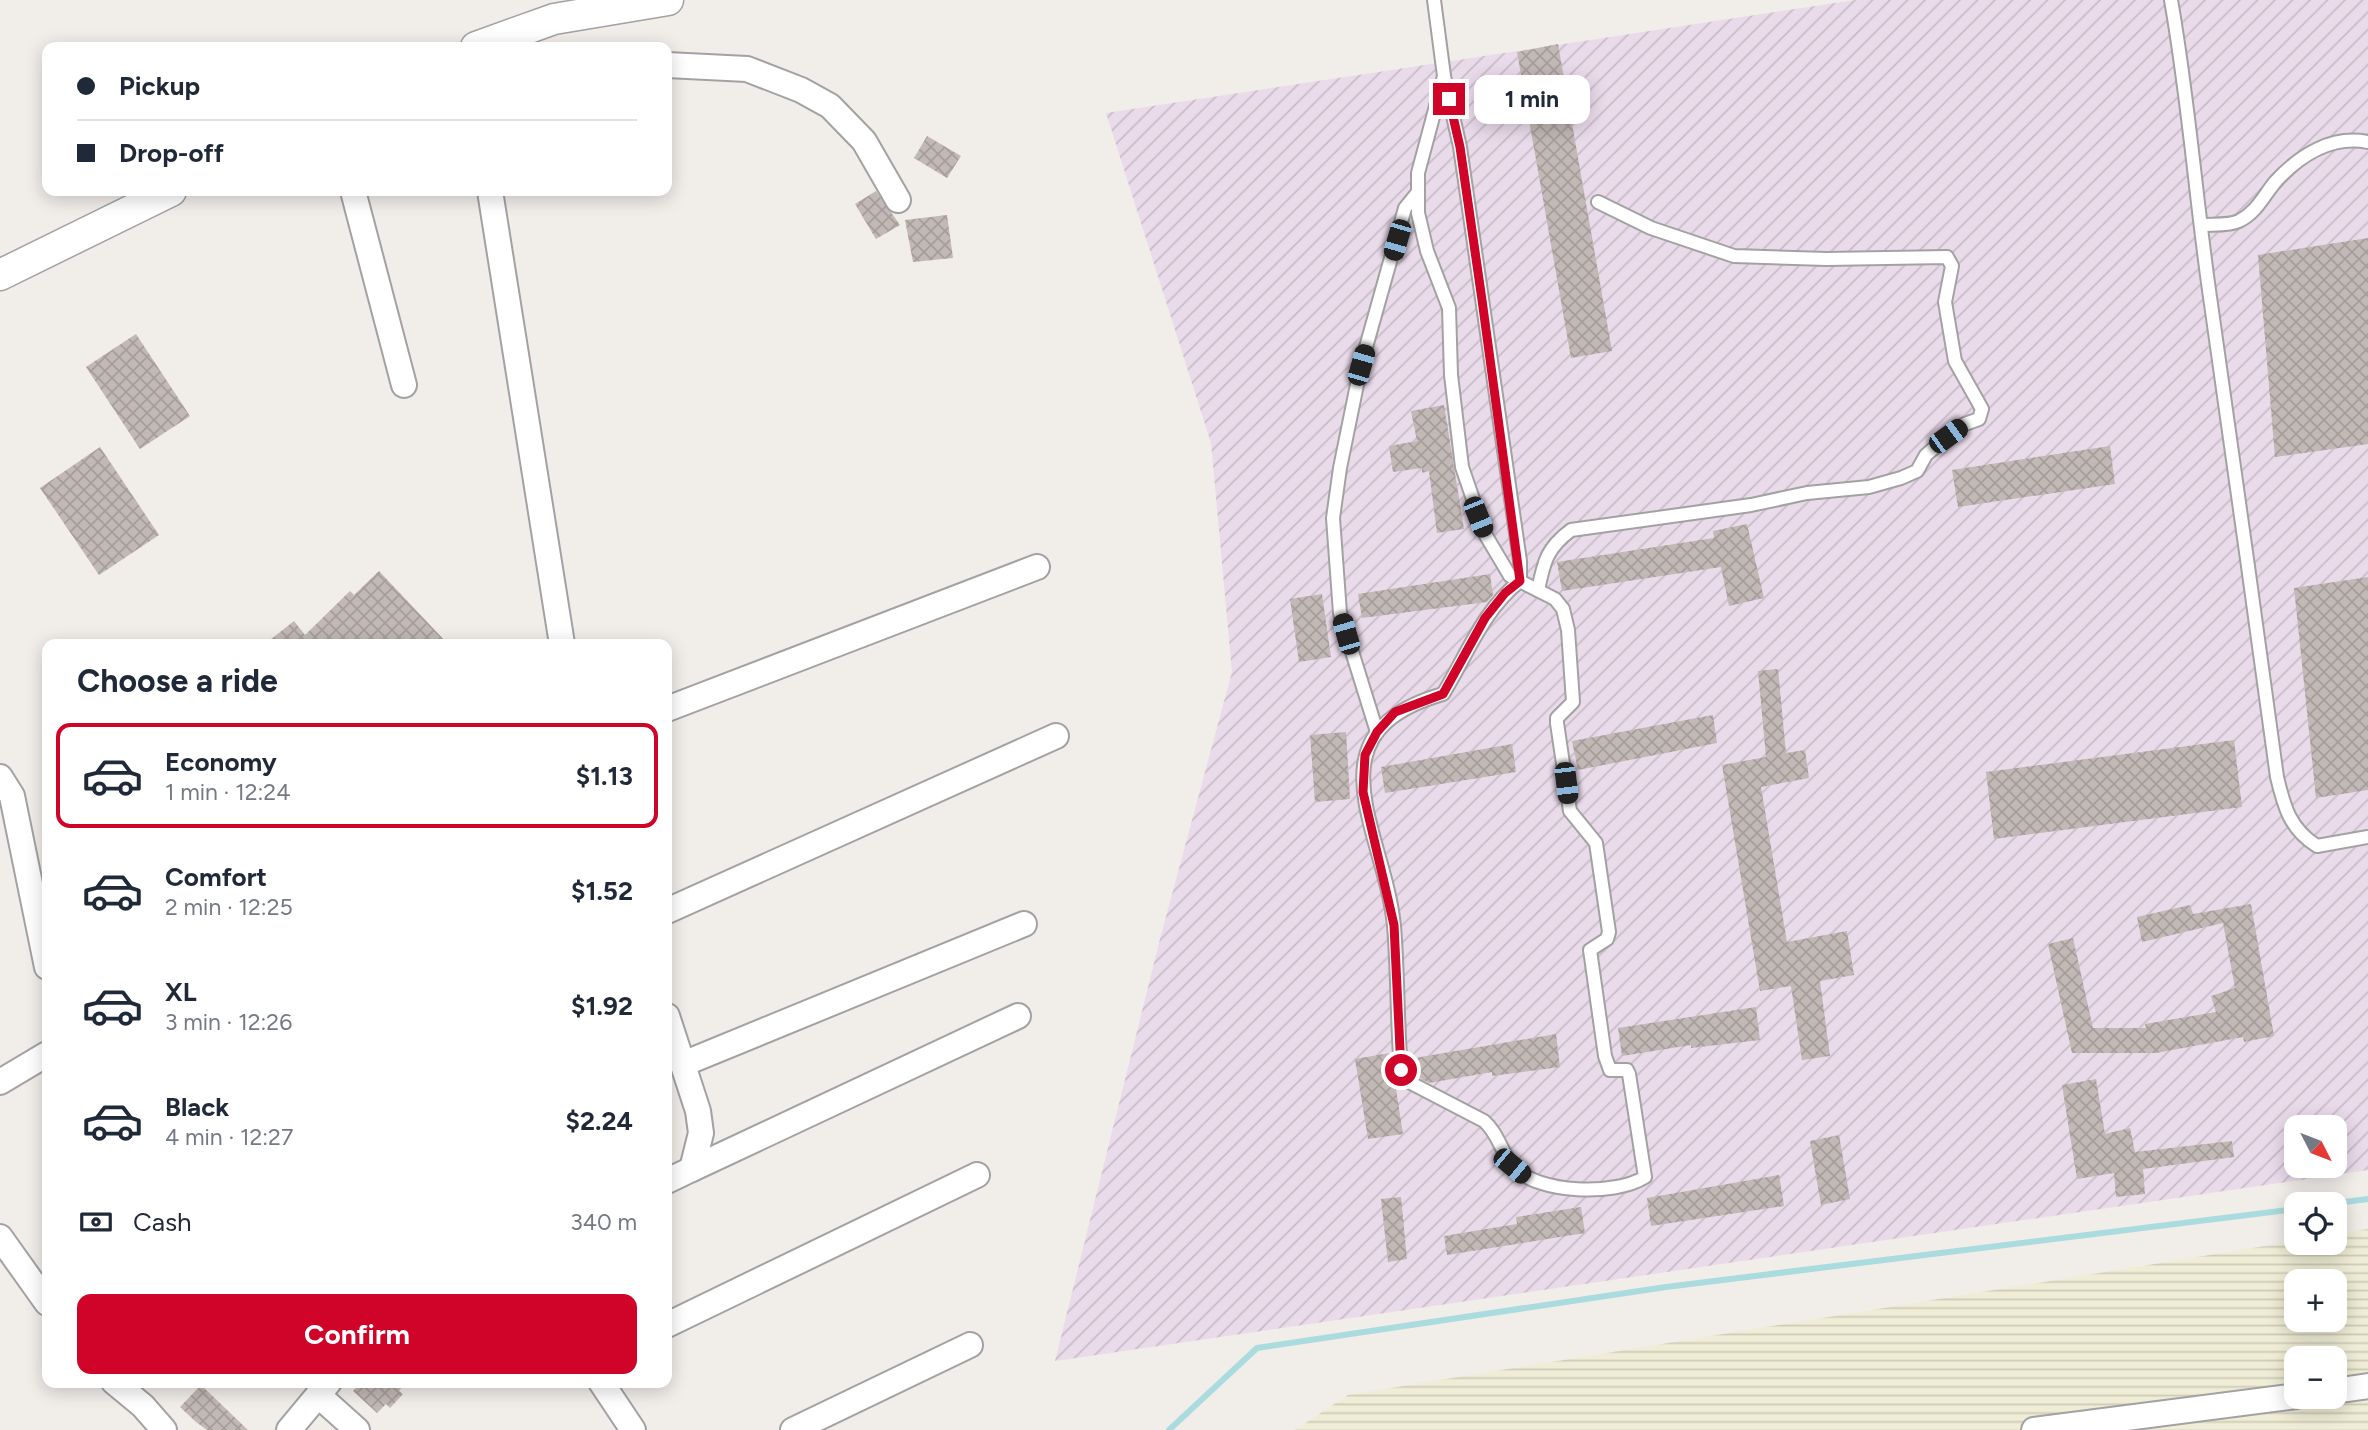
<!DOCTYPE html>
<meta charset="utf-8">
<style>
body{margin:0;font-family:Figtree,sans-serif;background:#f6f6f7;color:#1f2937;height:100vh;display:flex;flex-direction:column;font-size:26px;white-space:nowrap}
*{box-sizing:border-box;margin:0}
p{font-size:23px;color:#747a83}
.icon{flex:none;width:38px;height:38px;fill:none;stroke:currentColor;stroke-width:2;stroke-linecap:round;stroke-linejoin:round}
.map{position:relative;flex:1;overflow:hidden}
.details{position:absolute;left:42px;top:639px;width:630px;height:749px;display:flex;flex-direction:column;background:#fff;border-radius:14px;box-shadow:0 4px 18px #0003}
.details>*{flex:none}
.banner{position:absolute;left:42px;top:42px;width:630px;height:154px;border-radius:14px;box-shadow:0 4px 18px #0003;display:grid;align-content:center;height:154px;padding:0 35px;background:#fff}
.needle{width:46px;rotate:132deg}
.tools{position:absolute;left:2284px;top:1115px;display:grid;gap:14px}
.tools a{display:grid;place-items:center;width:63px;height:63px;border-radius:14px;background:#fff;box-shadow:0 4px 18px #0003;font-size:35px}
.end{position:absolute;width:32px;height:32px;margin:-16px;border:9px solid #d00328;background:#fff;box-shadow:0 0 0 4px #fff}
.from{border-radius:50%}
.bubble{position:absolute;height:49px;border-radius:14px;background:#fff;box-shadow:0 4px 18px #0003;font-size:23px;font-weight:700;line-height:49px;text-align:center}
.car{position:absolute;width:21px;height:42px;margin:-21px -10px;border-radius:9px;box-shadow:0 0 5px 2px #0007;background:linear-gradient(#222 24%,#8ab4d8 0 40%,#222 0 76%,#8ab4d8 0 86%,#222 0)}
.banner b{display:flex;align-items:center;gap:24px;height:66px;font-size:26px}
.banner b+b{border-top:2px solid #e0e1e3}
.banner i{width:18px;height:18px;background:#1f2937}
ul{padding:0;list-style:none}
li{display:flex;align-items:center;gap:21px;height:105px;margin:0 14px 10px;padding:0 21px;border:4px solid transparent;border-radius:14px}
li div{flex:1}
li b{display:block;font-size:26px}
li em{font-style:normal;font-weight:700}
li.current{border-color:#d00328}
li>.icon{width:63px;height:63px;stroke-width:1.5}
h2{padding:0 35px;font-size:32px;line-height:84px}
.pay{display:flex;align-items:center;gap:18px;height:77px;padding:0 35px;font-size:26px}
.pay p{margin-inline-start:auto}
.primary-button{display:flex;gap:14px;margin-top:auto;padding:14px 35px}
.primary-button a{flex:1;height:80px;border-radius:14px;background:#d00328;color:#fff;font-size:28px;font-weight:700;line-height:80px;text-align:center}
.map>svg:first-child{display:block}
</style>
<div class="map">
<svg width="2368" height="1430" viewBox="0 0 2368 1430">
<defs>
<pattern id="industrial-furrows" width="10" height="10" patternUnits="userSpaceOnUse" patternTransform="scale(1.75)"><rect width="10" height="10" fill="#eadbea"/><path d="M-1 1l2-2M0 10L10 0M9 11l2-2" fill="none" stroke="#c8bcc8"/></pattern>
<pattern id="farmland-rules" width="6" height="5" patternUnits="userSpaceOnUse" patternTransform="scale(1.75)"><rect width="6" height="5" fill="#efedd5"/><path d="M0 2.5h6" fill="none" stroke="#cdcbb7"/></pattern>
<pattern id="building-cross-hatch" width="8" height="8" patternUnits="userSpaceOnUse" patternTransform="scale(1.75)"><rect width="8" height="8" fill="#c2b8b5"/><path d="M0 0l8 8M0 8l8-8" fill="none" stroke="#a69e9b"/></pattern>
</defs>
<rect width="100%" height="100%" fill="#f1ede9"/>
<path fill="url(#industrial-furrows)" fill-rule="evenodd" d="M 1855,0 L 2368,0 L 2368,1170 L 1055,1361 L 1160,939 L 1232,672 L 1211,443 L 1106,113 ZM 2296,1127 L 2334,1127 L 2334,1166 L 2296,1166 Z"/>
<path fill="url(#farmland-rules)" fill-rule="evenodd" d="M 2368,1229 L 2368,1430 L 1295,1430 L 1348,1395 L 2296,1241 L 2334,1242 L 2335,1235 ZM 2296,1281 L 2334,1281 L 2334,1320 L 2296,1320 ZM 2296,1358 L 2334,1358 L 2334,1396 L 2296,1396 Z"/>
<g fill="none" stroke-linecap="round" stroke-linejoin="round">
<g stroke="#aadbde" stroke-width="6">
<polyline points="2330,1204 2368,1199"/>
<polyline points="1169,1430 1257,1348 1666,1287 2296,1209"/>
</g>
</g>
<g fill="url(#building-cross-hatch)">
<polygon points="1558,44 1612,351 1571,358 1517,52"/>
<polygon points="927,136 961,156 947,178 914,158"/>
<polygon points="876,191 900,225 876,239 855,204"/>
<polygon points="947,215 953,258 913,262 905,220"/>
<polygon points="2368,238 2368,444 2275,457 2258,255"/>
<polygon points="136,334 190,416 140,449 86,367"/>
<polygon points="1444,405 1464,529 1437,533 1429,471 1422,473 1422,468 1393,472 1389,446 1417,441 1411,411"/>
<polygon points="2110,446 2115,484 1958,507 1952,470"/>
<polygon points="100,447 159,535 99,575 40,488"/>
<polygon points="1747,524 1764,598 1729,606 1721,567 1562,591 1557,562 1714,538 1713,531"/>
<polygon points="379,571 448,644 265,644 294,621 305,635 350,591 354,595"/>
<polygon points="1490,574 1493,595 1487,602 1362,618 1358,594"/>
<polygon points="2368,577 2368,790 2316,798 2294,588"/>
<polygon points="1322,594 1331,657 1299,662 1290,599"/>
<polygon points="1778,669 1786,753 1805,750 1809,778 1761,787 1787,942 1847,931 1854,975 1820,981 1830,1056 1802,1060 1791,986 1760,991 1722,765 1766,757 1758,671"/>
<polygon points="1713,715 1717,743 1578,770 1572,741"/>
<polygon points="1346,732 1350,799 1315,802 1310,735"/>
<polygon points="2234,740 2242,807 1994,839 1986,772"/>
<polygon points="1512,744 1516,772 1385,793 1381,767"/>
<polygon points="2251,904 2274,1036 2244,1042 2243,1037 2156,1053 2072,1053 2048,944 2073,938 2093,1028 2146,1028 2145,1024 2216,1012 2211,996 2235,988 2223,923 2142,942 2137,917 2190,905 2193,914"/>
<polygon points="1756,1007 1760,1040 1691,1048 1691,1045 1622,1056 1618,1028"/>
<polygon points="1556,1034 1560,1067 1492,1076 1492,1072 1429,1083 1413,1074 1410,1067 1409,1059"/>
<polygon points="1390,1053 1393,1074 1402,1088 1396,1089 1403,1134 1368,1139 1355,1059"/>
<polygon points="2096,1079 2105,1134 2130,1128 2135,1152 2232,1141 2234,1157 2143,1169 2145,1194 2116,1197 2114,1173 2077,1179 2062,1085"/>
<polygon points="1839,1135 1850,1199 1821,1205 1810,1141"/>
<polygon points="1779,1175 1784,1206 1651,1226 1647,1198"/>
<polygon points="1401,1197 1407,1259 1388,1262 1381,1199"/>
<polygon points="1581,1207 1585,1233 1447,1255 1444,1236 1517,1224 1516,1217"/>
<polygon points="361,1382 406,1382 399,1391 403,1394 390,1408 386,1404 377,1413 353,1391"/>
<polygon points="201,1385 248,1430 207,1430 196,1422 180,1407"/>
</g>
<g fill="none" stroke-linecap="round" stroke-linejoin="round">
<g stroke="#a2a2a2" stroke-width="16">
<g id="service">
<polyline points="1434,0 1444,76 1460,147 1520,561 1520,581"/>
<path d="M 2171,0 C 2189,101 2196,203 2211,304 C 2233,462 2256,619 2277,777 C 2284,807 2290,829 2317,846 L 2368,837"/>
<path d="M 1444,76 L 1418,173 L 1418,213 L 1427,251 L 1449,308 L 1451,375 L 1462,467 L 1485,534 L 1510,576 L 1555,599 L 1563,609 L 1568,630 L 1573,702 L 1557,718 L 1557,723 L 1570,811 L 1596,843 L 1609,932 L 1607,939 L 1590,950 L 1605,1056 L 1610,1070 L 1627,1070 L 1629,1074 L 1645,1177 C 1615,1196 1538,1194 1514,1167 C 1501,1153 1499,1134 1484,1121 L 1407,1081 L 1401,1070 C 1397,1022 1398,974 1394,926 C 1385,832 1306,733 1443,694 C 1467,655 1483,610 1520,581"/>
<path d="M 2201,225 C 2212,224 2229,226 2239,221 C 2257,212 2264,195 2276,181 C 2300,155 2332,135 2368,142"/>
<path d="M 1538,590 C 1544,561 1547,548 1571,530 L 1751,505 L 1807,493 L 1869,487 L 1901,478 L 1917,471 L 1926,455 L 1948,436 L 1965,424 L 1979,419 L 1982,409 L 1955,361 L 1945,302 L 1952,266 L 1947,257 L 1826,259 L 1734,256 L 1651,228 L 1598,202"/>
<polyline points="1377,732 1340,613 1333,518 1340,468 1361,365 1405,208 1418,192"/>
</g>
</g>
<g stroke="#a2a2a2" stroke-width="28">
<g id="minor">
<polyline points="667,65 747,69 801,90 830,106 864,141 898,200"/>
<polyline points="353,191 404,385"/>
<polyline points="490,191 562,644"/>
<polyline points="667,709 1037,567"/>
<polyline points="0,777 12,796 47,967"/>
<polyline points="667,911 1056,736"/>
<polyline points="667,1016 698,1111 701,1133 692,1169 667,1181"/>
<polyline points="683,1064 1024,924"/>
<polyline points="0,1082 47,1054"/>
<polyline points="692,1169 1018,1016"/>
<polyline points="0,1237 47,1303"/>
<polyline points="667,1325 977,1175"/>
<polyline points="114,1382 143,1406 164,1430"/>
<polyline points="601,1382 633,1430"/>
<polyline points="2334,1391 2368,1386"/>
<polyline points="318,1395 357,1430"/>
<polyline points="289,1430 329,1382"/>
<polyline points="793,1430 970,1345"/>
<polyline points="2034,1430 2296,1396"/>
</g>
</g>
<g stroke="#a2a2a2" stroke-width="33">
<g id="tertiary">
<polyline points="476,47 554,19 668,0"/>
<polyline points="0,275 171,191"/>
</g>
</g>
<use href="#service" stroke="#fff" stroke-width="12"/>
<use href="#minor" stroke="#fff" stroke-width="24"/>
<use href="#tertiary" stroke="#fff" stroke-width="30"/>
</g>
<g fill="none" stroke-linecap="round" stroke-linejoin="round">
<polyline stroke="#d00328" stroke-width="9" points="1401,1070 1394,925 1363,792 1365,755 1377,732 1395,712 1443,694 1485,618 1505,593 1520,581 1482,300 1460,147 1449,99"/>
</g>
</svg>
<div class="tools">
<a><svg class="needle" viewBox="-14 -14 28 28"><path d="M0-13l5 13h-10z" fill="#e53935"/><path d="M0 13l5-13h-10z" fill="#747a83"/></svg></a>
<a><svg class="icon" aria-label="locate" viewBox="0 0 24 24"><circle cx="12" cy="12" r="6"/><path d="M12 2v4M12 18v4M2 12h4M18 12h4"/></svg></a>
<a>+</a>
<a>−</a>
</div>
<i class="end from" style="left:1401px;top:1070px"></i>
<i class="end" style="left:1449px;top:99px"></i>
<div class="bubble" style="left:1474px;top:75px;width:116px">1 min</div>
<i class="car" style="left:1397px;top:240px;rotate:196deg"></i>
<i class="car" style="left:1361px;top:365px;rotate:16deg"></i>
<i class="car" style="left:1948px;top:436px;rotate:54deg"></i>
<i class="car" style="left:1478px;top:517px;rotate:158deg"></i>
<i class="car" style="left:1346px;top:634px;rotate:344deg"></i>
<i class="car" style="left:1566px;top:783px;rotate:173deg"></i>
<i class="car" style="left:1512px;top:1166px;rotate:130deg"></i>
<div class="banner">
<b><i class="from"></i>Pickup</b>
<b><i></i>Drop-off</b>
</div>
<section class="details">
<h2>Choose a ride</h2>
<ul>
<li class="current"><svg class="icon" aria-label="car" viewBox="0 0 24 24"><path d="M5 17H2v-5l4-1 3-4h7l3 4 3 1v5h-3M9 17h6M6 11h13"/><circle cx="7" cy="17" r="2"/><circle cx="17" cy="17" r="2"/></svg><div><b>Economy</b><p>1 min · 12:24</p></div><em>$1.13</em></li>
<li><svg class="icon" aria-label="car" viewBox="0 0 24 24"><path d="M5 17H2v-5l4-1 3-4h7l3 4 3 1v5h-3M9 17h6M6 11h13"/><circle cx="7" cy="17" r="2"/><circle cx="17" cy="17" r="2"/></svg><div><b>Comfort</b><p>2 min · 12:25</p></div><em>$1.52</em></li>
<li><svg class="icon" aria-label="car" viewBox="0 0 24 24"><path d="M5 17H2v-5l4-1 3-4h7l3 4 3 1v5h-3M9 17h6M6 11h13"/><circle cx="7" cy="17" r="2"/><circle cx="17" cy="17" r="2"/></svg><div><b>XL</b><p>3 min · 12:26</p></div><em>$1.92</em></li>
<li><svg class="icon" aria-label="car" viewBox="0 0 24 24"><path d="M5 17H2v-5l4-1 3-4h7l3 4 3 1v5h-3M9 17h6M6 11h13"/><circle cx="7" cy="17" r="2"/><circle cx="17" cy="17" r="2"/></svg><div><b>Black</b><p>4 min · 12:27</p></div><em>$2.24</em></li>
</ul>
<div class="pay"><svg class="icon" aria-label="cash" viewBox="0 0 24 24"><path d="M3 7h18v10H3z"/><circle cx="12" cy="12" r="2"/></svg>Cash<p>340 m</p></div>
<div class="primary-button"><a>Confirm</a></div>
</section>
</div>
